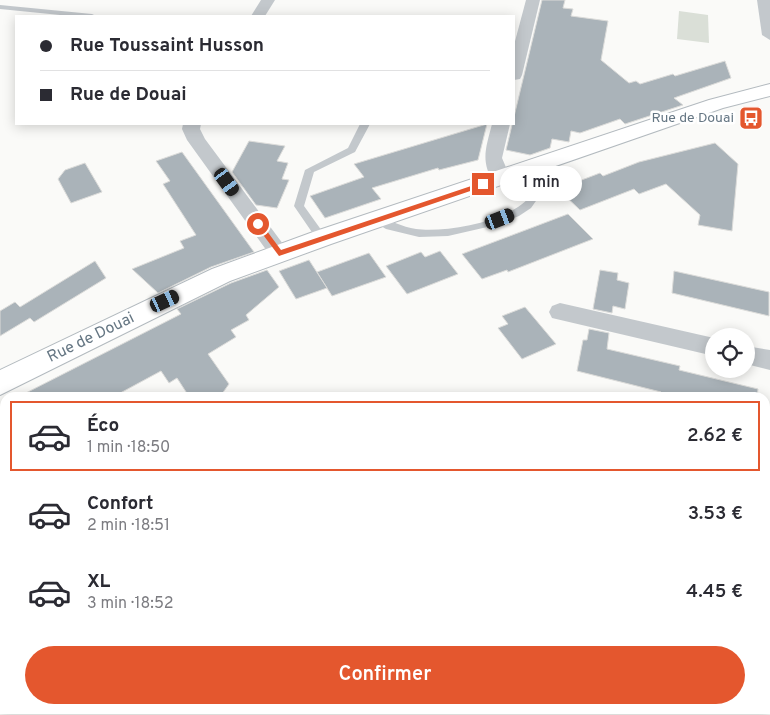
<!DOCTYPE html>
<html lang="fr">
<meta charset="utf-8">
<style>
body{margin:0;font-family:Overpass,sans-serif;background:#f2f2f3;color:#2b2b33;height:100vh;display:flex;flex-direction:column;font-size:19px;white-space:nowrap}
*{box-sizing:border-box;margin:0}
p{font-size:16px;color:#7c7c81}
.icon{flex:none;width:28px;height:28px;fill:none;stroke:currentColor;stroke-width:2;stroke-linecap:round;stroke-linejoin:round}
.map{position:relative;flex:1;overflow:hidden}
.details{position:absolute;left:0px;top:392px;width:770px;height:322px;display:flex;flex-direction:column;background:#fff;border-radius:15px 15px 0 0;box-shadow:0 2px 12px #0003}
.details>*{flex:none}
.banner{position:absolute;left:15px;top:15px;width:500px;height:110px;border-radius:0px;box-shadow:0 2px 12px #0003;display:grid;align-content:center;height:110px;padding:0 25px;background:#fff}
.tools{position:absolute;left:705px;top:328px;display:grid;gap:10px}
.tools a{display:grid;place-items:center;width:50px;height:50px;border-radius:50%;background:#fff;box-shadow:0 2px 12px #0003;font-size:25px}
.end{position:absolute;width:22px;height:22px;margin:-11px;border:6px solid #e4572e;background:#fff;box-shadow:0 0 0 2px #fff}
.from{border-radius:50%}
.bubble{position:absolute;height:35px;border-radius:18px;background:#fff;box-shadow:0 2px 12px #0003;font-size:16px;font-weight:600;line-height:35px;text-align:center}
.car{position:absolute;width:15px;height:30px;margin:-15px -8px;border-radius:6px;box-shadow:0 0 4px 1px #0007;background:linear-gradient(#222 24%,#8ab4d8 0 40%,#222 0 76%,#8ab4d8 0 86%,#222 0)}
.banner b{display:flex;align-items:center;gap:18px;height:48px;font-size:19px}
.banner b+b{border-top:1px solid #e1e1e2}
.banner i{width:12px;height:12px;background:#2b2b33}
ul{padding:9px 0 0;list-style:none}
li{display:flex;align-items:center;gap:15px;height:70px;margin:0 10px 8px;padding:0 15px;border:2px solid transparent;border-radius:0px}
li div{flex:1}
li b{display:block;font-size:19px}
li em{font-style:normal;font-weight:600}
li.current{border-color:#e4572e}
li>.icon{width:45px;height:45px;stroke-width:1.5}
.primary-button{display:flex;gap:10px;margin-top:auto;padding:10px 25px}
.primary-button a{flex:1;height:58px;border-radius:30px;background:#e4572e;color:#fff;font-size:20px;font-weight:600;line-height:58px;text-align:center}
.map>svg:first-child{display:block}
</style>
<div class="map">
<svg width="770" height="715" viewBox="0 0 770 715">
<rect width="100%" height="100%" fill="#fafaf8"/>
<polygon fill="#dadfd7" points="679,11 708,15 709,43 677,39"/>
<g fill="#aab3b9" stroke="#dcdcda">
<polygon points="542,0 565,0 563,8 573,9 571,16 608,21 601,60 629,83 636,81 640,84 673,74 675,76 725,61 731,78 674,98 683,105 625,124 620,119 580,133 571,131 569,142 552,139 550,148 530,155 506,150"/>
<polygon points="487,124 478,160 439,170 438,168 372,188 381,199 325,218 310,196 364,177 354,164"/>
<polygon points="249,141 285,146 277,161 288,163 282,179 289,180 277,208 256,205 232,172"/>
<polygon points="715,143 738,164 732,231 698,225 700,215 666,184 639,194 634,189 580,210 558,189 600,173 603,176 639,162"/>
<polygon points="182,152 254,252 211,267 158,293 132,269 184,248 180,241 196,235 163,184 170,181 156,161"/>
<polygon points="85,163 102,192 71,203 58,179 65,170"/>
<polygon points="568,214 593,239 508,272 507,270 482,279 462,254"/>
<polygon points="440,251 458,274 407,294 386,266 421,252 425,257"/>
<polygon points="369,253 386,277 332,296 317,272"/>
<polygon points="309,260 327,288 296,299 279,271"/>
<polygon points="95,261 106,278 34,322 30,318 0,336 0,311 15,302 20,307"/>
<polygon points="267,270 279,287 246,315 249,320 231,330 236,337 208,354 229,384 219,398 190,398 177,378 169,383 161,371 111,398 16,398 181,314 177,309 231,283"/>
<polygon points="600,270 618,273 617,280 629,283 625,309 613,306 612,313 593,309"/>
<polygon points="674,271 769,292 769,316 672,293"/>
<polygon points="525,307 556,344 522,359 498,328 508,324 502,316"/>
<polygon points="589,329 609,333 607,349 680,366 679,370 758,389 757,398 661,398 661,392 577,371 583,340 587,340"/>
</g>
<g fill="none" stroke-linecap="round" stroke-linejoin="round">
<g stroke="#b3babf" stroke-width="2">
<polygon id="secondary" points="770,84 770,96 723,108 331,244 230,281 0,395 0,370 212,269 313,232 709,100"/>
</g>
<g fill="#c3c8cc" fill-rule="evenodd">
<polygon points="0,5 92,14 96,16 70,16 0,9"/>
<polygon points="360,124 370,124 355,152 314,172 304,206 327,238 326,241 318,241 294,206 305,170 348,148"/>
<path d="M 551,159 L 556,162 L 543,191 L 531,208 L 519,216 L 496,225 L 448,236 L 419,237 L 386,229 L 371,220 L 376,216 C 390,220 402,227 416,229 C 446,233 513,221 531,195 C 536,186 543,161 551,159 Z"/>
</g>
<g fill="#c3c8cc" fill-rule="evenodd">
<polygon points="261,0 275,0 265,16 251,16"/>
<polygon points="526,0 540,0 522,75 520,79 514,80 514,45"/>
<polygon points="757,0 770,0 770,40 762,35"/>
<polygon points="183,124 201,124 200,129 205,139 286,248 290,253 286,258 279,261 272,258 187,140 182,129"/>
<path d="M 492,124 L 510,124 L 502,158 L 511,179 L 508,183 L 501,185 L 494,183 C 480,161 486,148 492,124 Z"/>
<polygon points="560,303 714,338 714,356 552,318 549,312 552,306"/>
<polygon points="746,346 770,350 770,370 746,364"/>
<polygon points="765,560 770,561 770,589 765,588"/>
</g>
<use href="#secondary" fill="#fff" fill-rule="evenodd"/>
</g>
<polygon fill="#e4572e" points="483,182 485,186 279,256 255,224 261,223 281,250"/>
<defs>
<g id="bus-square" transform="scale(1.25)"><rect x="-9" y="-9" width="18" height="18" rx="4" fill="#e4572e" stroke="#fff"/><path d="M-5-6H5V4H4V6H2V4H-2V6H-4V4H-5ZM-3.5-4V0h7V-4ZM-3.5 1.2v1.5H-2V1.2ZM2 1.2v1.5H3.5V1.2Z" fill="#fff"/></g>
</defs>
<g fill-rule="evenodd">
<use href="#bus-square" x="751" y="118"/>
</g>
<g text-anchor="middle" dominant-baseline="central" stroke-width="5" stroke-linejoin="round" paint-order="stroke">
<g font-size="14" fill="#657683" stroke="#fff" text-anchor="end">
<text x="734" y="118">Rue de Douai</text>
</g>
<g font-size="16" fill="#657683" stroke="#fff">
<text transform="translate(91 338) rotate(-26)">Rue de Douai</text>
</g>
</g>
</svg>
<div class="tools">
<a><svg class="icon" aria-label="locate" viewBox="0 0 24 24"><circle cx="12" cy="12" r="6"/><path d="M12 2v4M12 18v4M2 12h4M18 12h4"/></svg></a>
</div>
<i class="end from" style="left:258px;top:224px"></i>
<i class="end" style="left:483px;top:184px"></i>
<div class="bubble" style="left:500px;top:166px;width:82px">1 min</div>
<i class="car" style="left:227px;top:182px;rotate:144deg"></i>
<i class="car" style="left:500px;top:219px;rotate:69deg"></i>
<i class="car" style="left:165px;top:301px;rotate:65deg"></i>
<div class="banner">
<b><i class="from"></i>Rue Toussaint Husson</b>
<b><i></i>Rue de Douai</b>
</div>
<section class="details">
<ul>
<li class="current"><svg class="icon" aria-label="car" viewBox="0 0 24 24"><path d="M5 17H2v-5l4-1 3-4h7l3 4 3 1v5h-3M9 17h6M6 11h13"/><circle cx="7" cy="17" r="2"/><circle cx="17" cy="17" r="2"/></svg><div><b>Éco</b><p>1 min · 18:50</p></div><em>2.62 €</em></li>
<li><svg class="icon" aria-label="car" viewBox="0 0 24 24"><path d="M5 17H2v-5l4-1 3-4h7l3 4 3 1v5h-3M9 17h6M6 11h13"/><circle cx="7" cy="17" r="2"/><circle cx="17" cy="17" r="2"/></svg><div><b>Confort</b><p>2 min · 18:51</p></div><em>3.53 €</em></li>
<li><svg class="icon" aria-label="car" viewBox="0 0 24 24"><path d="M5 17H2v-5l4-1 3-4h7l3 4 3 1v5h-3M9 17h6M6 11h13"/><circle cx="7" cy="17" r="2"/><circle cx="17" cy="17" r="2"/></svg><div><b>XL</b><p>3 min · 18:52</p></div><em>4.45 €</em></li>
</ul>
<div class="primary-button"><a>Confirmer</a></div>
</section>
</div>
